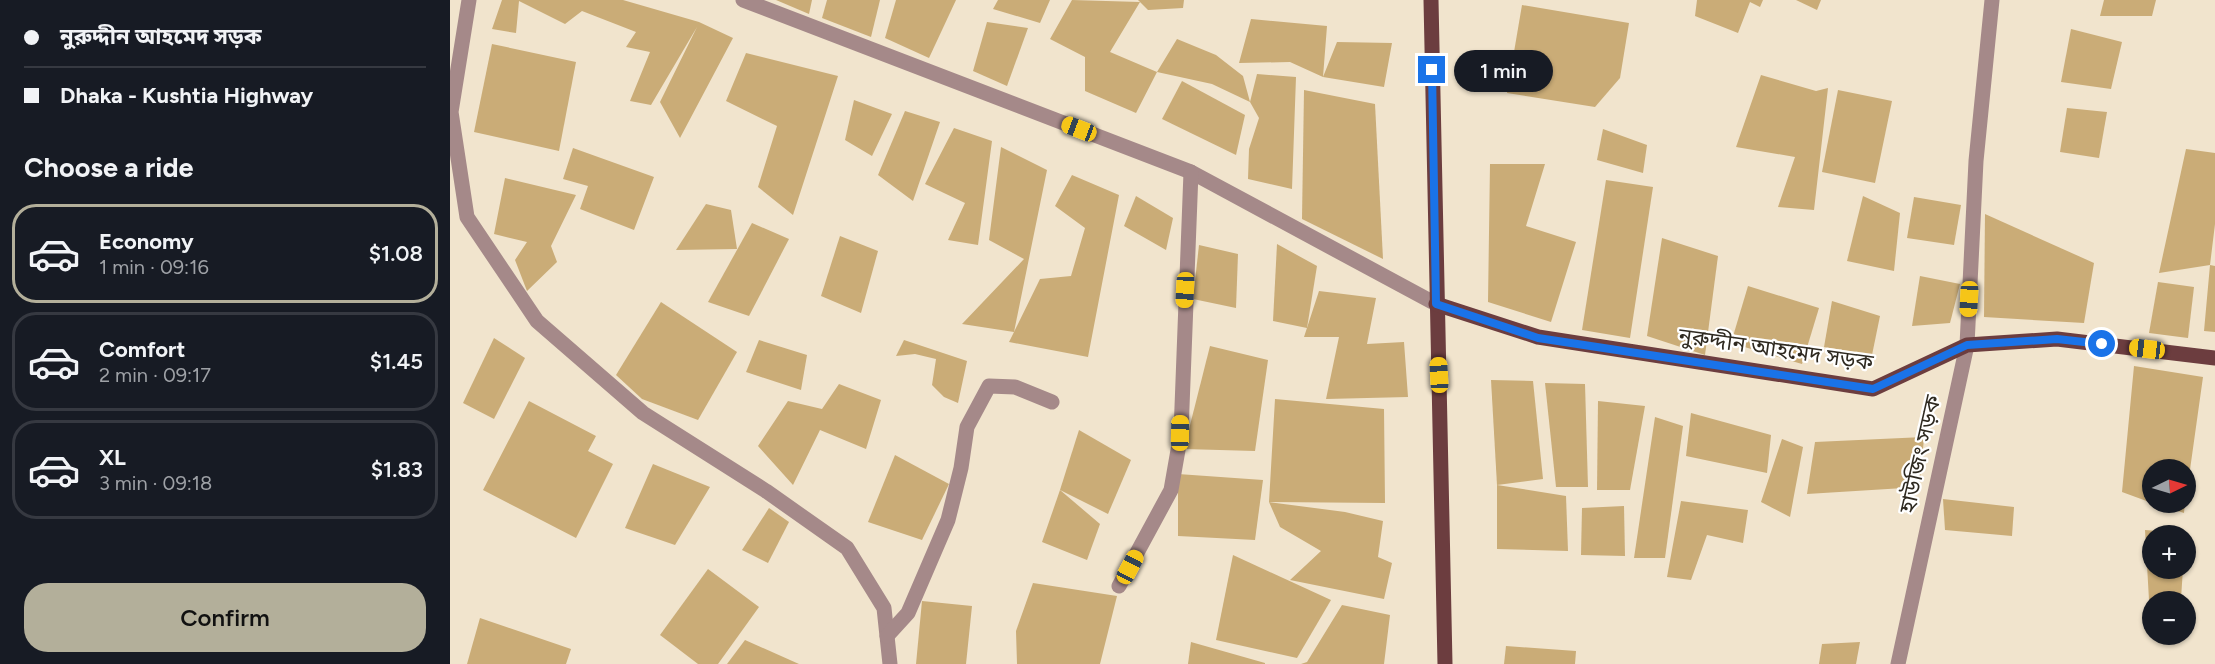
<!DOCTYPE html>
<meta charset="utf-8">
<style>
body{margin:0;font-family:Figtree,"Noto Sans Bengali",sans-serif;background:#20242c;color:#f1f3f6;height:100vh;display:flex;flex-direction:column;font-size:22px;white-space:nowrap}
*{box-sizing:border-box;margin:0}
p{font-size:20px;color:#9ea1a6}
.icon{flex:none;width:33px;height:33px;fill:none;stroke:currentColor;stroke-width:2;stroke-linecap:round;stroke-linejoin:round}
.map{position:relative;flex:1;overflow:hidden}
.drawer{display:flex;flex-direction:column;background:#171b24;width:450px}
.drawer>*{flex:none}
.hud{display:grid;align-content:center;height:132px;padding:0 24px;background:#171b24}
.needle{width:39px;rotate:85deg}
.buttons{position:absolute;left:1692px;top:459px;display:grid;gap:12px}
.buttons a{display:grid;place-items:center;width:54px;height:54px;border-radius:50%;background:#171b24;box-shadow:0 2px 4px #0004;font-size:30px}
.end{position:absolute;width:27px;height:27px;margin:-14px;border:8px solid #1a73e8;background:#fff;box-shadow:0 0 0 3px #fff}
.from{border-radius:50%}
.bubble{position:absolute;height:42px;border-radius:21px;background:#171b24;box-shadow:0 2px 4px #0004;font-size:20px;font-weight:600;line-height:42px;text-align:center}
.car{position:absolute;width:18px;height:36px;margin:-18px -9px;border-radius:8px;box-shadow:0 0 4px 2px #0007;background:linear-gradient(#f5c518 24%,#345 0 40%,#f5c518 0 76%,#345 0 86%,#f5c518 0)}
.hud b{display:flex;align-items:center;gap:21px;height:57px;font-size:22px}
.hud b+b{border-top:2px solid #363941}
.hud i{width:15px;height:15px;background:#f1f3f6}
ul{padding:0;list-style:none}
li{display:flex;align-items:center;gap:18px;height:99px;margin:0 12px 9px;padding:0 12px;border:3px solid #363941;border-radius:24px}
li div{flex:1}
li b{display:block;font-size:22px}
li em{font-style:normal;font-weight:600}
li.active{border-color:#b3af9a}
li>.icon{width:54px;height:54px;stroke-width:1.5}
h2{padding:0 24px;font-size:27px;line-height:72px}
.action{display:flex;gap:12px;margin-top:auto;padding:12px 24px}
.action a{flex:1;height:69px;border-radius:24px;background:#b3af9a;color:#111;font-size:24px;font-weight:600;line-height:69px;text-align:center}
main{display:flex;flex:1;min-height:0}
.map>svg:first-child{display:block}
</style>
<main>
<section class="drawer">
<div class="hud">
<b><i class="from"></i>নুরুদ্দীন আহমেদ সড়ক</b>
<b><i></i>Dhaka - Kushtia Highway</b>
</div>
<h2>Choose a ride</h2>
<ul>
<li class="active"><svg class="icon" aria-label="car" viewBox="0 0 24 24"><path d="M5 17H2v-5l4-1 3-4h7l3 4 3 1v5h-3M9 17h6M6 11h13"/><circle cx="7" cy="17" r="2"/><circle cx="17" cy="17" r="2"/></svg><div><b>Economy</b><p>1 min · 09:16</p></div><em>$1.08</em></li>
<li><svg class="icon" aria-label="car" viewBox="0 0 24 24"><path d="M5 17H2v-5l4-1 3-4h7l3 4 3 1v5h-3M9 17h6M6 11h13"/><circle cx="7" cy="17" r="2"/><circle cx="17" cy="17" r="2"/></svg><div><b>Comfort</b><p>2 min · 09:17</p></div><em>$1.45</em></li>
<li><svg class="icon" aria-label="car" viewBox="0 0 24 24"><path d="M5 17H2v-5l4-1 3-4h7l3 4 3 1v5h-3M9 17h6M6 11h13"/><circle cx="7" cy="17" r="2"/><circle cx="17" cy="17" r="2"/></svg><div><b>XL</b><p>3 min · 09:18</p></div><em>$1.83</em></li>
</ul>
<div class="action"><a>Confirm</a></div>
</section>
<div class="map">
<svg width="1765" height="664" viewBox="0 0 1765 664">
<rect width="100%" height="100%" fill="#f1e4cd"/>
<g fill="#caac77">
<polygon points="52,0 173,0 249,22 283,38 230,138 210,102 247,27 201,105 180,101 200,52 176,47 186,32 132,11 115,24 69,1 66,33 42,29"/>
<polygon points="326,0 362,0 359,14"/>
<polygon points="377,0 430,0 421,37 372,18"/>
<polygon points="446,0 506,0 479,58 435,38"/>
<polygon points="548,0 600,0 590,23 543,9"/>
<polygon points="622,0 690,2 660,52 707,72 686,113 635,91 635,57 600,39"/>
<polygon points="688,0 734,0 733,8 698,10"/>
<polygon points="1247,0 1313,0 1310,7 1300,2 1288,33 1245,16"/>
<polygon points="1346,0 1371,0 1367,10"/>
<polygon points="1654,0 1706,0 1702,16 1650,16"/>
<polygon points="1072,5 1179,23 1170,78 1145,107 1057,93"/>
<polygon points="801,19 877,26 873,77 887,42 942,43 934,87 873,77 840,62 789,63"/>
<polygon points="537,22 578,28 557,86 523,71"/>
<polygon points="1621,29 1672,42 1661,89 1611,82"/>
<polygon points="727,39 766,55 793,76 800,102 807,74 846,77 842,189 798,179 799,149 809,118 800,102 762,84 707,72"/>
<polygon points="42,44 126,62 109,151 24,132"/>
<polygon points="296,53 388,76 343,215 308,187 327,126 276,101"/>
<polygon points="1311,75 1366,91 1378,88 1364,210 1328,207 1345,157 1286,147"/>
<polygon points="732,81 795,115 786,155 712,119"/>
<polygon points="854,90 925,104 933,259 852,219"/>
<polygon points="1388,90 1442,101 1425,183 1372,172"/>
<polygon points="404,100 442,114 422,156 395,140"/>
<polygon points="1617,108 1657,112 1649,158 1610,152"/>
<polygon points="455,111 490,122 463,201 428,175"/>
<polygon points="504,128 542,141 528,245 498,240 515,203 475,184"/>
<polygon points="1153,129 1197,145 1193,173 1147,160"/>
<polygon points="551,147 597,170 564,332 590,279 621,276 635,228 605,206 622,175 669,195 638,357 559,342 564,332 512,324 574,259 539,240"/>
<polygon points="123,148 204,177 184,230 130,209 138,186 113,179"/>
<polygon points="1736,149 1765,153 1765,224 1760,265 1765,266 1765,332 1754,331 1760,265 1709,273"/>
<polygon points="1040,164 1095,164 1076,226 1126,242 1101,322 1038,302"/>
<polygon points="55,178 126,195 101,246 107,262 77,291 65,260 77,242 44,234"/>
<polygon points="1156,180 1203,187 1180,338 1132,330"/>
<polygon points="686,196 723,218 716,250 674,226"/>
<polygon points="1413,196 1450,213 1444,271 1397,261"/>
<polygon points="1464,197 1511,205 1504,245 1457,238"/>
<polygon points="256,204 281,210 287,249 226,250"/>
<polygon points="1535,214 1644,263 1634,323 1534,317"/>
<polygon points="302,223 339,239 299,316 258,302"/>
<polygon points="390,236 428,251 411,313 371,296"/>
<polygon points="1212,238 1268,256 1255,355 1197,336"/>
<polygon points="827,244 867,266 857,328 823,321"/>
<polygon points="749,245 788,254 786,308 743,299"/>
<polygon points="1470,276 1510,284 1500,323 1462,326"/>
<polygon points="1708,282 1744,287 1738,338 1699,333"/>
<polygon points="1298,286 1369,308 1352,364 1281,343"/>
<polygon points="869,291 926,298 917,344 954,342 958,397 876,399 889,337 854,337"/>
<polygon points="1382,301 1430,316 1422,355 1374,347"/>
<polygon points="211,302 287,352 248,420 192,399 166,375"/>
<polygon points="44,338 75,358 44,419 13,403"/>
<polygon points="309,340 357,355 351,390 296,372"/>
<polygon points="454,340 517,361 508,403 494,397 482,385 486,359 465,354 446,356"/>
<polygon points="760,346 818,360 805,451 734,449"/>
<polygon points="1684,366 1753,377 1737,491 1736,470 1702,470 1702,503 1672,492"/>
<polygon points="1041,380 1083,381 1093,479 1047,485"/>
<polygon points="1095,383 1135,384 1138,487 1106,487"/>
<polygon points="389,384 431,400 416,449 370,430 343,485 308,446 338,401 372,409"/>
<polygon points="825,399 934,409 935,503 819,502 895,512 933,521 928,557 942,563 934,599 840,580 871,551 830,527 819,502"/>
<polygon points="79,401 146,436 138,451 163,464 126,538 33,490"/>
<polygon points="1148,401 1195,406 1180,490 1147,490"/>
<polygon points="1241,413 1321,435 1317,473 1236,456"/>
<polygon points="1205,417 1233,426 1215,558 1184,558"/>
<polygon points="629,430 681,460 658,514 610,490"/>
<polygon points="1474,437 1470,487 1357,494 1365,442"/>
<polygon points="1332,439 1353,447 1340,517 1311,502"/>
<polygon points="445,455 499,484 472,540 418,522"/>
<polygon points="203,464 260,487 225,545 175,528"/>
<polygon points="728,474 813,480 805,540 728,536"/>
<polygon points="1047,485 1116,496 1118,551 1047,549"/>
<polygon points="610,490 650,524 637,560 592,542"/>
<polygon points="1493,499 1564,507 1562,536 1495,530"/>
<polygon points="1231,501 1298,510 1293,543 1257,535 1241,580 1217,577"/>
<polygon points="1703,502 1735,502 1734,513 1703,503"/>
<polygon points="1174,506 1175,556 1131,555 1132,508"/>
<polygon points="319,508 339,522 318,563 292,550"/>
<polygon points="1695,530 1736,533 1736,536 1702,536 1702,568 1733,568 1731,599 1699,600"/>
<polygon points="783,555 881,600 847,658 766,640"/>
<polygon points="258,569 309,607 268,664 248,664 210,635"/>
<polygon points="583,583 667,596 650,664 567,664 566,631"/>
<polygon points="472,601 522,606 516,664 466,664"/>
<polygon points="892,605 940,615 934,664 851,664 857,662"/>
<polygon points="30,618 121,649 116,664 17,664"/>
<polygon points="295,640 349,664 277,664"/>
<polygon points="741,642 815,663 815,664 738,664"/>
<polygon points="1410,642 1406,664 1369,664 1372,644"/>
<polygon points="1056,646 1126,651 1125,664 1054,664"/>
</g>
<g fill="none" stroke-linecap="round" stroke-linejoin="round">
<g stroke="#a58989" stroke-width="15">
<polyline points="19,0 1,112 17,217 87,321 193,413 316,491 397,548 434,608 440,664"/>
<polyline points="293,0 741,172 986,304"/>
<polyline points="669,586 721,490 731,433 741,172"/>
<polyline points="437,636 458,613 498,520 511,468 517,427 539,386 565,387 602,402"/>
<polyline points="1448,664 1517,345 1526,161 1542,0"/>
</g>
<g stroke="#6c3d3f" stroke-width="15">
<polyline points="981,0 995,664"/>
<polyline points="986,304 1088,337 1423,389 1517,345 1607,339 1765,358"/>
</g>
</g>
<g fill="none" stroke-linecap="round" stroke-linejoin="round">
<polyline stroke="#1a73e8" stroke-width="8" points="982,70 986,304 1088,338 1423,389 1517,345 1607,339 1652,344"/>
</g>
<g text-anchor="middle" dominant-baseline="central" stroke-width="4.5" stroke-linejoin="round" paint-order="stroke">
<g font-size="22" fill="#2e2920" stroke="#fff">
<text transform="translate(1326 349) rotate(8)">নুরুদ্দীন আহমেদ সড়ক</text>
<text transform="translate(1470 454) rotate(-77)">হাউজিং সড়ক</text>
</g>
</g>
</svg>
<div class="buttons">
<a><svg class="needle" viewBox="-14 -14 28 28"><path d="M0-13l5 13h-10z" fill="#e53935"/><path d="M0 13l5-13h-10z" fill="#9ea1a6"/></svg></a>
<a>+</a>
<a>−</a>
</div>
<i class="end from" style="left:1652px;top:344px"></i>
<i class="end" style="left:982px;top:70px"></i>
<div class="bubble" style="left:1004px;top:50px;width:99px">1 min</div>
<i class="car" style="left:629px;top:129px;rotate:291deg"></i>
<i class="car" style="left:735px;top:290px;rotate:183deg"></i>
<i class="car" style="left:1519px;top:299px;rotate:183deg"></i>
<i class="car" style="left:1697px;top:349px;rotate:277deg"></i>
<i class="car" style="left:989px;top:375px;rotate:357deg"></i>
<i class="car" style="left:730px;top:433px;rotate:1deg"></i>
<i class="car" style="left:680px;top:567px;rotate:28deg"></i>
</div>
</main>
